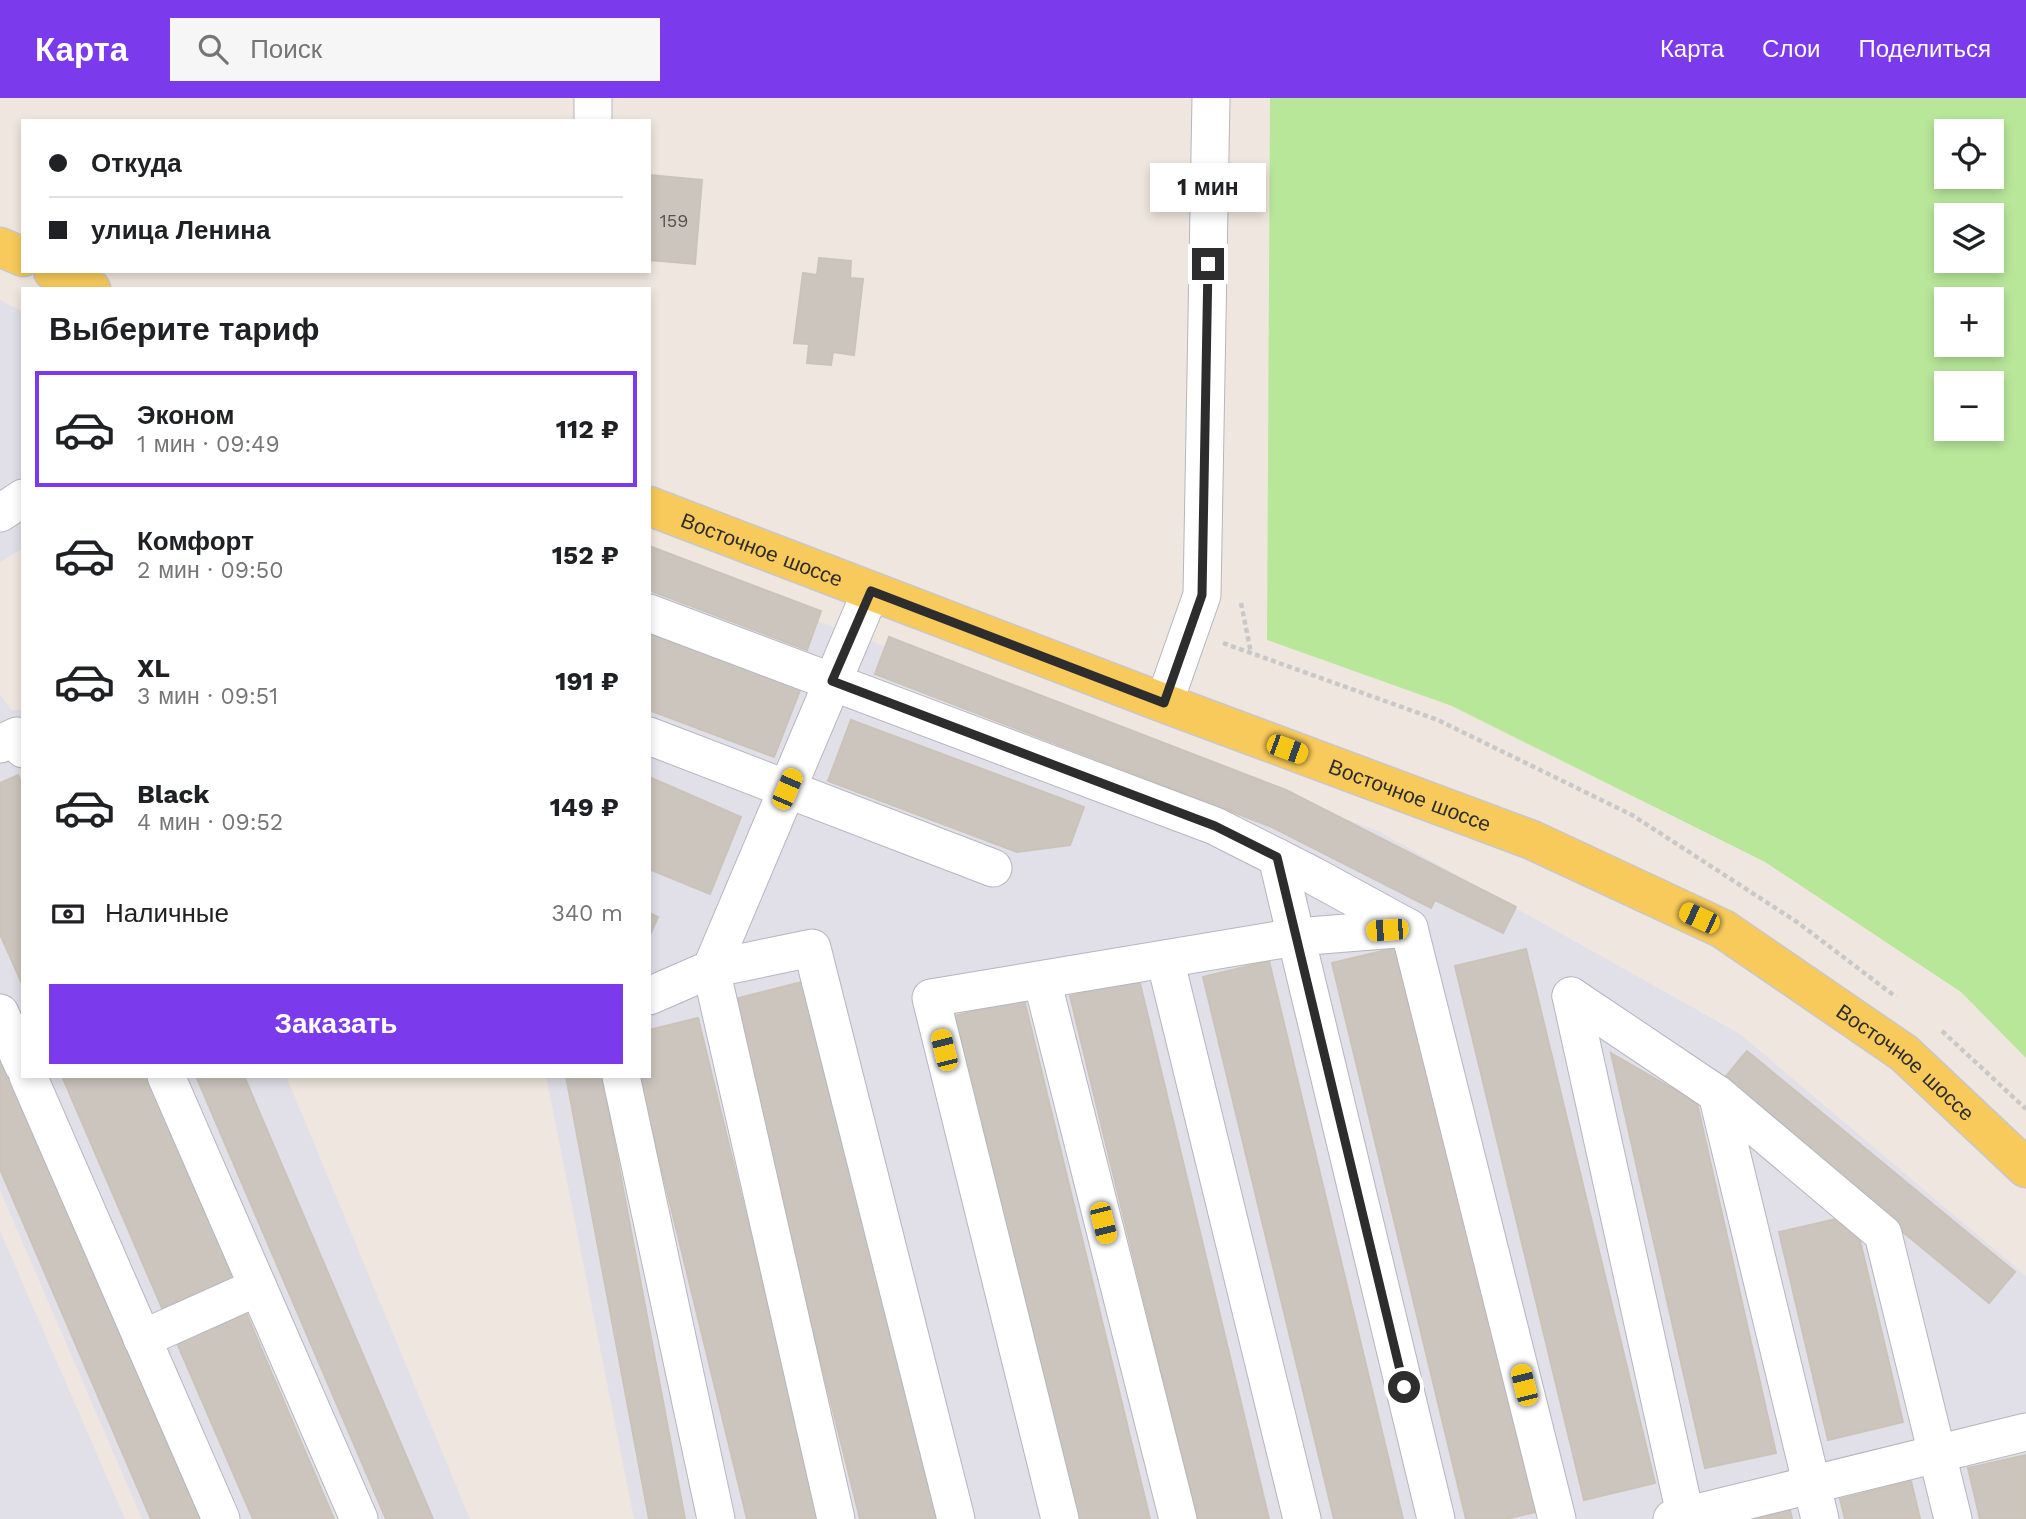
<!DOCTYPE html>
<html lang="ru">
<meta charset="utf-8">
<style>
body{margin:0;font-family:"Work Sans",sans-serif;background:#f6f6f6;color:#202124;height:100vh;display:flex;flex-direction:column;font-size:26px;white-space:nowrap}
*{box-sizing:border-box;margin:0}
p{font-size:23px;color:#757577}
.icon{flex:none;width:38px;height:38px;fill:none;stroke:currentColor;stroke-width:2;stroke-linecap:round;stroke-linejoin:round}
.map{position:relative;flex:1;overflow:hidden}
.details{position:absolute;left:21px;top:189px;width:630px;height:791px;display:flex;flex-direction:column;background:#fff;border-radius:0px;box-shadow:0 4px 10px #0003}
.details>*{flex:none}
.top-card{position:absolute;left:21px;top:21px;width:630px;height:154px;border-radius:0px;box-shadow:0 4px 10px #0003;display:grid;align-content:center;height:154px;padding:0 28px;background:#fff}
.controls{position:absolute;left:1934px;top:21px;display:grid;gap:14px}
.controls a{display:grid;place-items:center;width:70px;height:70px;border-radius:0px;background:#fff;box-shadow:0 4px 10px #0003;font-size:35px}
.end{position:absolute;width:32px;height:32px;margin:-16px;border:9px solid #2d2d2d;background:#fff;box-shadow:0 0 0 4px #fff}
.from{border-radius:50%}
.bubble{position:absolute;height:49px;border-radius:0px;background:#fff;box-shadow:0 4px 10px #0003;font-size:23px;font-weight:700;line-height:49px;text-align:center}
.car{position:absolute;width:21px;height:42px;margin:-21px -10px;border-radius:9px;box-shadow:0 0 5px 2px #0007;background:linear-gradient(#f5c518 24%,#345 0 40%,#f5c518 0 76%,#345 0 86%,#f5c518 0)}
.top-card b{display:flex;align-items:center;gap:24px;height:66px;font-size:26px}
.top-card b+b{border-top:2px solid #e0e0e0}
.top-card i{width:18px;height:18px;background:#202124}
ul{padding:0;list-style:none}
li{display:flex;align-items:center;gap:21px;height:116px;margin:0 14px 10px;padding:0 14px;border:4px solid transparent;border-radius:0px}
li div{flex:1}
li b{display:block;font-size:26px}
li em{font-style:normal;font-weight:700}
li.on{border-color:#7c3aed}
li>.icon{width:63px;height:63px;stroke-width:1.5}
h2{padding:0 28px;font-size:32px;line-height:84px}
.pay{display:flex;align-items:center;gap:18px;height:77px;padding:0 28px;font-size:26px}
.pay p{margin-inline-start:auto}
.button{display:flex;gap:14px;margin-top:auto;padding:14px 28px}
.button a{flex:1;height:80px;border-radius:0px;background:#7c3aed;color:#fff;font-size:28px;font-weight:700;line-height:80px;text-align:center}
header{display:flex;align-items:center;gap:42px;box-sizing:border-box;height:98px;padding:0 35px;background:#7c3aed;color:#fff}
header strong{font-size:33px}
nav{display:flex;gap:38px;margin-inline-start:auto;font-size:24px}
.search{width:490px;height:63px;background:#f6f6f6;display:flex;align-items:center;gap:18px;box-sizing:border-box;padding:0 24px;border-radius:0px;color:#757577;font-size:26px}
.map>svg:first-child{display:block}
</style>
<header>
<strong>Карта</strong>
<div class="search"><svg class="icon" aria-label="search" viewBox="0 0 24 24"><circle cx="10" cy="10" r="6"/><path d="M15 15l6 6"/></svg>Поиск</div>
<nav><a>Карта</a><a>Слои</a><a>Поделиться</a></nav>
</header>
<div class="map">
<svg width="2026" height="1421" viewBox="0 0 2026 1421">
<rect width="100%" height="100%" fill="#efe7df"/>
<g fill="#e1dfe7">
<polygon points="0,202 23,214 23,450 0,464"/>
<polygon points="649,460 1378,733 1740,936 2026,1178 2026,1421 634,1421 546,978 649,978"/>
<polygon points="0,596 11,612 23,612 23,978 286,978 470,1421 142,1421 0,1092"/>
<polygon points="0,1133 125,1421 0,1421"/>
</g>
<path fill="#b8e799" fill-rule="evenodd" d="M 1270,0 L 2026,0 L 2026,960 L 1961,894 L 1765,764 L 1452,608 L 1267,542 ZM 1946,33 L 1992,33 L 1992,79 L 1946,79 ZM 1946,117 L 1992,117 L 1992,163 L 1946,163 ZM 1946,201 L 1992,201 L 1992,247 L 1946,247 ZM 1946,285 L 1992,285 L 1992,331 L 1946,331 Z"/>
<g fill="#cbc5bd" stroke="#cbc3b8" stroke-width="2">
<polygon points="649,77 702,82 695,166 649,162"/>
<polygon points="819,160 851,163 850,180 863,181 854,257 833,254 831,267 807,265 809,246 794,245 803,175 817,177"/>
<polygon points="649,448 821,513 807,552 649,492"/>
<polygon points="649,529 802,587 774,659 649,612"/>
<polygon points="889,539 1286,692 1516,809 1503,835 1435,802 1431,810 1272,729 875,576"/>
<polygon points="851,622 1084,709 1070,747 1017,754 828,683"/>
<polygon points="18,677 23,689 23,888 0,836 0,685"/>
<polygon points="649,679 741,719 710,796 649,771"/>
<polygon points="649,815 658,819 649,839"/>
<polygon points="1399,849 1536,1414 1506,1421 1466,1421 1332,865"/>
<polygon points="1526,851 1655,1385 1584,1402 1455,868"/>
<polygon points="1269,863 1403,1421 1334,1421 1203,879"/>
<polygon points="1139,881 1269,1421 1197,1421 1070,898"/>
<polygon points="806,883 939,1421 860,1421 731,902"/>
<polygon points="1024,901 1150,1421 1071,1421 950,919"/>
<polygon points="698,920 820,1421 747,1421 639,978 649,978 649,932"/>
<polygon points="1747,953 2015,1174 1989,1205 1721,984"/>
<polygon points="1611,955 1697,1005 1776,1355 1705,1370"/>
<polygon points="0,959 200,1421 151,1421 0,1071"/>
<polygon points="62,978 148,978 235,1179 162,1210"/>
<polygon points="196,978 244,978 433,1421 386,1421"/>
<polygon points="566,978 602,978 685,1421 649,1421"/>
<polygon points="1854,1117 1903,1324 1828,1342 1779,1134"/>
<polygon points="246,1215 334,1421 253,1421 177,1245"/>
<polygon points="2026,1357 2026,1421 1980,1421 1968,1370"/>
<polygon points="1911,1383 1920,1421 1845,1421 1840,1401"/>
<polygon points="1788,1403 1792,1421 1718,1421"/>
</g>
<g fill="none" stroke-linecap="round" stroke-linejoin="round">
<g stroke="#b3b6c1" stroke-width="39">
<g id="minor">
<polyline points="593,23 593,0"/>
<polyline points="0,415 23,400"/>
<polyline points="649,515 1215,728 1312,777 1409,830 1557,1421"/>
<polyline points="1164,605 1202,497 1211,0"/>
<polyline points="649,638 993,770"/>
<polyline points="0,646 17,638 23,651"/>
<polyline points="1409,830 1296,839 1436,1421"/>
<polyline points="1165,861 1302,1421"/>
<polyline points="1042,882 1178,1421"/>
<polyline points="649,898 711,871 812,850 956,1421"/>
<polyline points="1571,898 1717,996 1820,1421"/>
<polyline points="1571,898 1686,1421"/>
<polyline points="0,915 23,967"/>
<polyline points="28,978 221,1421"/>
<polyline points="166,978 359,1421"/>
<polyline points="621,978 716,1421"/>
<polyline points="1717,996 1883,1136 1953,1421"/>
<polyline points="142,1241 258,1189"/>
<polyline points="836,1421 711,871 871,493"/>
<polyline points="1060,1421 931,900 1296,839 1277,759"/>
<polyline points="1672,1421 2026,1334"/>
</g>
</g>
<g stroke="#c8c8c8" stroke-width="41">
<g id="major">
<polyline points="0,149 23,159"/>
<polyline points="53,173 91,191"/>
<path id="s1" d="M 649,408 L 1164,605 L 1532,742 L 1723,831 L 1904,955 L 2026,1070"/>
</g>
</g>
<g stroke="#c8c8c8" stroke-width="4.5" stroke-dasharray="5 3.5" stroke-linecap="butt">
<polyline points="1241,505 1251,555"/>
<polyline points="1223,545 1438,622 1632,717 1797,824 1896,899"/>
<polyline points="1942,933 2026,1011"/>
</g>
<use href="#minor" stroke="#fff" stroke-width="37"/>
<use href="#major" stroke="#f8ca5b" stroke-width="38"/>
</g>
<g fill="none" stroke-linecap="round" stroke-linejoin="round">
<polyline stroke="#2d2d2d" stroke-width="9" points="1208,166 1202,497 1164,605 871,493 832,583 1215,728 1277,759 1404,1289"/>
</g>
<g text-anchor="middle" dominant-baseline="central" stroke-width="6" stroke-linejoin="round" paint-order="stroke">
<g font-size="18" fill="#545351">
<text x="674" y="122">159</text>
</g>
<g font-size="21" fill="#2d2d2d" stroke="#fff">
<text stroke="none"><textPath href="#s1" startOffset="121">Восточное шоссе</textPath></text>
<text stroke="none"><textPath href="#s1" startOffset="814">Восточное шоссе</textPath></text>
<text stroke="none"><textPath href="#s1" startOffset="1381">Восточное шоссе</textPath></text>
</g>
</g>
</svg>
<div class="controls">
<a><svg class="icon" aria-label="locate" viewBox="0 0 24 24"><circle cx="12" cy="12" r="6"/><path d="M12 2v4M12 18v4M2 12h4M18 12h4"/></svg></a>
<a><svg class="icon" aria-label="layers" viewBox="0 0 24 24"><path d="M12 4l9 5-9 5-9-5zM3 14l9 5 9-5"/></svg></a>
<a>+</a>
<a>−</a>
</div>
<i class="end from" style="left:1404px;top:1289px"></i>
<i class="end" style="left:1208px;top:166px"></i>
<div class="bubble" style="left:1150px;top:65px;width:116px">1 мин</div>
<i class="car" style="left:1287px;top:651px;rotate:110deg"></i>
<i class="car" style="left:787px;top:691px;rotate:23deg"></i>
<i class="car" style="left:1699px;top:820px;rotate:295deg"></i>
<i class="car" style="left:1387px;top:832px;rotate:266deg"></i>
<i class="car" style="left:944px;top:952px;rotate:346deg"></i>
<i class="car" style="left:1103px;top:1125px;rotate:166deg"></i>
<i class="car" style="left:1524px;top:1287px;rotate:346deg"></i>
<div class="top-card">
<b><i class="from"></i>Откуда</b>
<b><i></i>улица Ленина</b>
</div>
<section class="details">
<h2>Выберите тариф</h2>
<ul>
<li class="on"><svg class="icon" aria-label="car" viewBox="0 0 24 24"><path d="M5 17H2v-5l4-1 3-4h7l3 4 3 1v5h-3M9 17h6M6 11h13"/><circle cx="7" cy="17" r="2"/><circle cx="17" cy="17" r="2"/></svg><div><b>Эконом</b><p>1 мин · 09:49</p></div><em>112 ₽</em></li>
<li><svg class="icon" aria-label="car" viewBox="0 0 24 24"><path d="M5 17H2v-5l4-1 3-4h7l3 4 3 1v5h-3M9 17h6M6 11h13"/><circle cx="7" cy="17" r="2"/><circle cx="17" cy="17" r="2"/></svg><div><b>Комфорт</b><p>2 мин · 09:50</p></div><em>152 ₽</em></li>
<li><svg class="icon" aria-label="car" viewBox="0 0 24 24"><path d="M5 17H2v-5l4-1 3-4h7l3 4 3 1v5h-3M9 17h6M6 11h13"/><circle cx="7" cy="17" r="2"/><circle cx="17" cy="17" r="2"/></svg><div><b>XL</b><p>3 мин · 09:51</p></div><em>191 ₽</em></li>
<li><svg class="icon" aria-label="car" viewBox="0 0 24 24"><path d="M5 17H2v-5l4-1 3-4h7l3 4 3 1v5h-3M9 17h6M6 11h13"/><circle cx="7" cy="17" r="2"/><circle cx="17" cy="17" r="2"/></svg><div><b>Black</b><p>4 мин · 09:52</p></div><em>149 ₽</em></li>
</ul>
<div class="pay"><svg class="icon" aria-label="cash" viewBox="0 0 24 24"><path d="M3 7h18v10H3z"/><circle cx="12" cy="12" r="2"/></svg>Наличные<p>340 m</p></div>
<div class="button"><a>Заказать</a></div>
</section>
</div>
